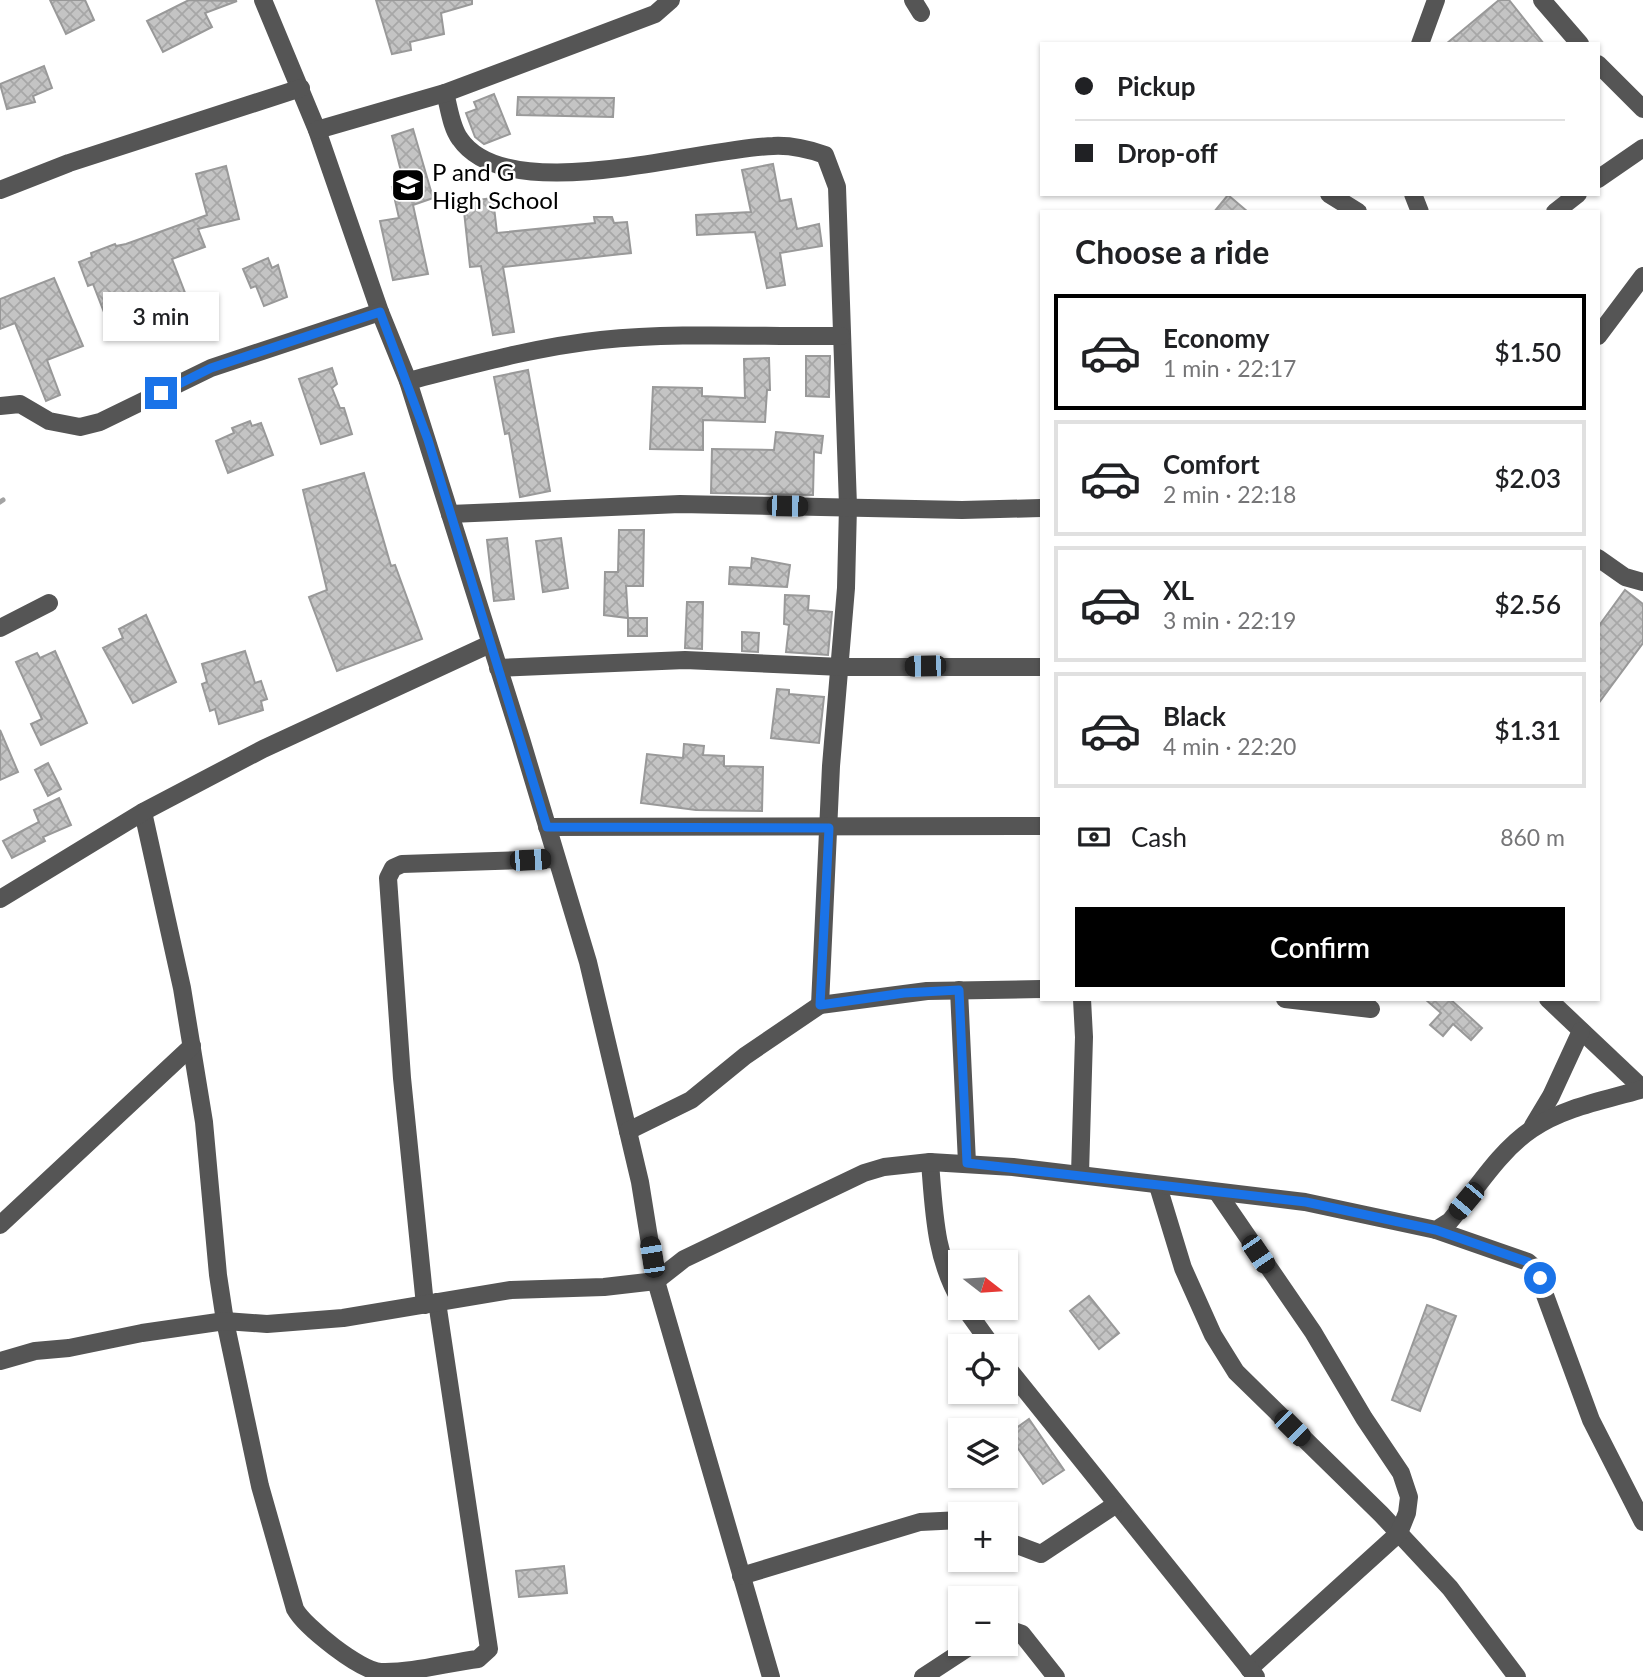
<!DOCTYPE html>
<meta charset="utf-8">
<style>
body{margin:0;font-family:Lato,sans-serif;background:#f6f6f6;color:#202124;height:100vh;display:flex;flex-direction:column;font-size:26px;white-space:nowrap}
*{box-sizing:border-box;margin:0}
p{font-size:23px;color:#757577}
.icon{flex:none;width:38px;height:38px;fill:none;stroke:currentColor;stroke-width:2;stroke-linecap:round;stroke-linejoin:round}
.map{position:relative;flex:1;overflow:hidden}
.details{position:absolute;left:1040px;top:210px;width:560px;height:791px;display:flex;flex-direction:column;background:#fff;border-radius:0px;box-shadow:0 2px 5px #0004}
.details>*{flex:none}
.hud{position:absolute;left:1040px;top:42px;width:560px;height:154px;border-radius:0px;box-shadow:0 2px 5px #0004;display:grid;align-content:center;height:154px;padding:0 35px;background:#fff}
.needle{width:46px;rotate:107deg}
.tools{position:absolute;left:948px;top:1250px;display:grid;gap:14px}
.tools a{display:grid;place-items:center;width:70px;height:70px;border-radius:0px;background:#fff;box-shadow:0 2px 5px #0004;font-size:35px}
.end{position:absolute;width:32px;height:32px;margin:-16px;border:9px solid #1a73e8;background:#fff;box-shadow:0 0 0 4px #fff}
.from{border-radius:50%}
.bubble{position:absolute;height:49px;border-radius:0px;background:#fff;box-shadow:0 2px 5px #0004;font-size:23px;font-weight:600;line-height:49px;text-align:center}
.car{position:absolute;width:21px;height:42px;margin:-21px -10px;border-radius:9px;box-shadow:0 0 5px 2px #0007;background:linear-gradient(#222 24%,#8ab4d8 0 40%,#222 0 76%,#8ab4d8 0 86%,#222 0)}
.hud b{display:flex;align-items:center;gap:24px;height:66px;font-size:26px}
.hud b+b{border-top:2px solid #e0e0e0}
.hud i{width:18px;height:18px;background:#202124}
ul{padding:0;list-style:none}
li{display:flex;align-items:center;gap:21px;height:116px;margin:0 14px 10px;padding:0 21px;border:4px solid #e0e0e0;border-radius:0px}
li div{flex:1}
li b{display:block;font-size:26px}
li em{font-style:normal;font-weight:600}
li.active{border-color:#000}
li>.icon{width:63px;height:63px;stroke-width:1.5}
h2{padding:0 35px;font-size:32px;line-height:84px}
.pay{display:flex;align-items:center;gap:18px;height:77px;padding:0 35px;font-size:26px}
.pay p{margin-inline-start:auto}
.button{display:flex;gap:14px;margin-top:auto;padding:14px 35px}
.button a{flex:1;height:80px;border-radius:0px;background:#000;color:#fff;font-size:28px;font-weight:600;line-height:80px;text-align:center}
.map>svg:first-child{display:block}
</style>
<div class="map">
<svg width="1643" height="1677" viewBox="0 0 1643 1677">
<defs>
<pattern id="building-cross-hatch" width="8" height="8" patternUnits="userSpaceOnUse" patternTransform="scale(1.75)"><rect width="8" height="8" fill="#c4c4c4"/><path d="M0 0l8 8M0 8l8-8" fill="none" stroke="#a7a7a7"/></pattern>
</defs>
<rect width="100%" height="100%" fill="#fff"/>
<g fill="none" stroke-linecap="round" stroke-linejoin="round">
<polyline stroke="#a3a3a3" stroke-width="5" points="0,502 3,500"/>
</g>
<g fill="url(#building-cross-hatch)" stroke="#999" stroke-width="2">
<polygon points="50,0 85,0 94,20 66,34"/>
<polygon points="189,0 237,1 205,13 212,27 163,52 147,21"/>
<polygon points="376,0 472,0 472,4 441,13 444,34 410,42 411,50 392,54"/>
<polygon points="1499,0 1509,0 1544,44 1446,44"/>
<polygon points="44,66 52,88 33,96 35,102 7,109 0,84"/>
<polygon points="494,94 510,134 484,144 475,137 466,113 477,109 474,102"/>
<polygon points="518,97 614,98 613,117 517,115"/>
<polygon points="413,129 433,198 413,205 428,274 393,280 380,221 399,218 392,187 404,183 392,136"/>
<polygon points="773,164 780,201 791,199 797,229 819,224 822,246 780,253 785,285 767,288 755,232 697,235 696,215 751,212 742,170"/>
<polygon points="226,166 239,219 198,229 205,247 172,259 187,298 158,309 160,315 131,326 128,318 109,325 93,284 88,286 79,262 92,257 91,253 115,244 116,246 126,244 207,215 196,174"/>
<polygon points="1228,195 1248,212 1214,212"/>
<polygon points="493,198 497,233 595,223 594,217 612,217 614,223 627,222 631,253 503,267 514,332 493,335 481,266 470,267 463,202"/>
<polygon points="268,258 272,268 278,265 287,297 264,306 256,286 251,288 243,269"/>
<polygon points="54,278 83,346 47,360 60,395 46,401 15,323 0,329 0,299"/>
<polygon points="806,356 830,356 829,397 806,396"/>
<polygon points="769,358 770,390 767,390 765,422 703,420 703,450 650,449 653,387 702,388 702,396 745,398 744,359"/>
<polygon points="332,368 337,384 332,388 340,408 344,408 352,434 321,444 299,379"/>
<polygon points="528,370 550,491 520,497 509,433 505,434 494,377"/>
<polygon points="250,421 252,426 261,423 273,455 228,473 216,441 234,433 232,428"/>
<polygon points="776,432 823,436 821,453 814,452 813,495 711,493 712,449 774,450"/>
<polygon points="364,473 391,566 395,565 422,639 337,671 309,597 327,590 303,490"/>
<polygon points="619,530 644,530 643,586 626,586 628,618 604,615 605,572 618,572"/>
<polygon points="507,538 514,599 494,601 487,540"/>
<polygon points="561,538 568,588 543,592 536,541"/>
<polygon points="752,558 790,565 787,587 729,584 730,567 751,568"/>
<polygon points="1625,590 1643,604 1643,643 1598,704 1598,627"/>
<polygon points="785,595 809,596 808,610 832,612 828,655 786,652 789,625 784,624"/>
<polygon points="687,602 703,602 702,649 685,648"/>
<polygon points="146,615 176,682 133,703 103,648 123,638 119,629"/>
<rect x="628" y="618" width="19" height="18"/>
<polygon points="742,632 759,633 758,652 742,651"/>
<polygon points="55,651 87,723 41,745 31,724 42,719 16,662 37,653 40,658"/>
<polygon points="245,651 255,683 261,681 267,699 261,701 263,710 219,724 215,709 210,711 202,684 207,682 202,664"/>
<polygon points="777,689 789,690 789,694 824,697 819,743 771,738"/>
<polygon points="0,730 18,772 0,780"/>
<polygon points="684,744 704,746 703,755 724,756 724,766 763,767 762,811 696,810 641,803 647,754 683,758"/>
<polygon points="48,763 61,789 48,796 35,770"/>
<polygon points="59,798 71,825 43,837 45,841 12,858 3,841 39,822 34,810"/>
<polygon points="1425,999 1450,999 1482,1028 1471,1040 1453,1024 1443,1036 1430,1025 1441,1013"/>
<polygon points="1089,1296 1119,1333 1099,1349 1070,1311"/>
<polygon points="1427,1305 1456,1316 1420,1411 1392,1400"/>
<polygon points="1029,1419 1064,1470 1043,1484 1008,1434"/>
<polygon points="564,1566 567,1593 519,1597 516,1571"/>
</g>
<g fill="none" stroke-linecap="round" stroke-linejoin="round">
<g stroke="#555" stroke-width="18">
<polyline points="263,0 317,130 380,312 408,381 521,739 588,962 640,1182 656,1281 771,1677"/>
<polyline points="913,0 921,13"/>
<polyline points="1542,0 1580,44"/>
<polyline points="1420,44 1436,0"/>
<polyline points="1598,64 1643,109"/>
<path d="M 445,93 C 449,107 451,127 460,139 C 508,209 699,148 773,146 C 791,145 808,149 825,155 L 837,187 L 848,506 L 846,588 L 831,766 L 820,1005"/>
<polyline points="317,130 445,93 655,14 671,0"/>
<polyline points="1598,179 1643,148"/>
<polyline points="0,190 69,163 301,88"/>
<polyline points="1329,194 1358,212"/>
<polyline points="1413,194 1420,212"/>
<polyline points="1555,212 1578,194"/>
<polyline points="1598,336 1643,276"/>
<path d="M 408,381 C 471,365 536,347 601,340 C 680,332 761,337 841,336"/>
<polyline points="0,406 20,404 49,421 80,427 100,422 211,368 380,312"/>
<polyline points="450,514 680,504 962,510 1041,508"/>
<polyline points="1598,558 1625,577 1643,582"/>
<polyline points="0,628 49,603"/>
<polyline points="498,668 685,660 842,667 1041,667"/>
<path d="M 143,812 L 182,988 L 204,1122 L 218,1275 L 225,1321 L 260,1486 L 295,1609 C 305,1627 360,1671 381,1672 C 412,1673 447,1663 478,1659 L 489,1649 L 437,1302"/>
<polyline points="547,827 1041,826"/>
<polyline points="0,899 143,812 263,749 490,644"/>
<polyline points="959,990 967,1163"/>
<polyline points="1285,999 1371,1009"/>
<polyline points="1548,999 1643,1089"/>
<polyline points="1533,1126 1551,1096 1581,1031"/>
<polyline points="628,1131 691,1100 745,1056 820,1005 927,991 1041,989"/>
<path d="M 930,1162 C 934,1212 935,1258 961,1302"/>
<polyline points="1080,1174 1084,1037 1082,999"/>
<polyline points="1158,1186 1183,1268 1213,1335 1236,1372 1381,1514 1450,1588 1517,1677"/>
<polyline points="1217,1192 1313,1332 1364,1418 1401,1473 1409,1497 1407,1513 1399,1533 1249,1669"/>
<polyline points="0,1225 192,1046"/>
<polyline points="1436,1230 1528,1262 1535,1268 1591,1420 1643,1522"/>
<polyline points="425,1305 402,1078 388,878 393,868 402,864 556,859"/>
<polyline points="964,1307 992,1346"/>
<path d="M 0,1361 L 35,1351 L 69,1348 L 142,1333 L 225,1321 L 267,1324 L 343,1318 L 511,1290 L 604,1287 L 656,1281 L 684,1259 L 864,1173 L 884,1167 L 930,1162 L 1013,1167 L 1305,1202 L 1436,1230 L 1450,1221 C 1475,1191 1499,1151 1532,1129 C 1564,1107 1606,1100 1643,1089"/>
<polyline points="1006,1366 1256,1677"/>
<polyline points="1006,1541 1041,1554 1115,1505"/>
<polyline points="741,1576 920,1522 961,1520"/>
<polyline points="1006,1628 1022,1634 1056,1677"/>
<polyline points="923,1677 975,1643"/>
</g>
</g>
<g fill="none" stroke-linecap="round" stroke-linejoin="round">
<polyline stroke="#1a73e8" stroke-width="9" points="161,393 211,368 380,312 428,440 547,827 829,828 820,1005 904,993 959,990 967,1163 1306,1202 1436,1230 1528,1262 1540,1278"/>
</g>
<defs>
<g id="school-square" transform="scale(1.75)"><rect x="-9" y="-9" width="18" height="18" rx="4" fill="#000" stroke="#fff"/><path d="M0-5L7-2L0 1L-7-2ZM-4 1L0 2.5L4 1V4Q0 6-4 4Z" fill="#fff"/></g>
</defs>
<g fill-rule="evenodd">
<use href="#school-square" x="408" y="185"/>
</g>
<g text-anchor="middle" dominant-baseline="central" stroke-width="5" stroke-linejoin="round" paint-order="stroke">
<g font-size="24" fill="#000" stroke="#fff" text-anchor="start">
<text x="432" y="171">P and G<tspan x="432" dy="28">High School</tspan></text>
</g>
</g>
</svg>
<div class="tools">
<a><svg class="needle" viewBox="-14 -14 28 28"><path d="M0-13l5 13h-10z" fill="#e53935"/><path d="M0 13l5-13h-10z" fill="#757577"/></svg></a>
<a><svg class="icon" aria-label="locate" viewBox="0 0 24 24"><circle cx="12" cy="12" r="6"/><path d="M12 2v4M12 18v4M2 12h4M18 12h4"/></svg></a>
<a><svg class="icon" aria-label="layers" viewBox="0 0 24 24"><path d="M12 4l9 5-9 5-9-5zM3 14l9 5 9-5"/></svg></a>
<a>+</a>
<a>−</a>
</div>
<i class="end from" style="left:1540px;top:1278px"></i>
<i class="end" style="left:161px;top:393px"></i>
<div class="bubble" style="left:103px;top:292px;width:116px">3 min</div>
<i class="car" style="left:787px;top:506px;rotate:91deg"></i>
<i class="car" style="left:925px;top:666px;rotate:269deg"></i>
<i class="car" style="left:530px;top:860px;rotate:87deg"></i>
<i class="car" style="left:1466px;top:1201px;rotate:220deg"></i>
<i class="car" style="left:1258px;top:1254px;rotate:146deg"></i>
<i class="car" style="left:652px;top:1257px;rotate:351deg"></i>
<i class="car" style="left:1292px;top:1428px;rotate:135deg"></i>
<div class="hud">
<b><i class="from"></i>Pickup</b>
<b><i></i>Drop-off</b>
</div>
<section class="details">
<h2>Choose a ride</h2>
<ul>
<li class="active"><svg class="icon" aria-label="car" viewBox="0 0 24 24"><path d="M5 17H2v-5l4-1 3-4h7l3 4 3 1v5h-3M9 17h6M6 11h13"/><circle cx="7" cy="17" r="2"/><circle cx="17" cy="17" r="2"/></svg><div><b>Economy</b><p>1 min · 22:17</p></div><em>$1.50</em></li>
<li><svg class="icon" aria-label="car" viewBox="0 0 24 24"><path d="M5 17H2v-5l4-1 3-4h7l3 4 3 1v5h-3M9 17h6M6 11h13"/><circle cx="7" cy="17" r="2"/><circle cx="17" cy="17" r="2"/></svg><div><b>Comfort</b><p>2 min · 22:18</p></div><em>$2.03</em></li>
<li><svg class="icon" aria-label="car" viewBox="0 0 24 24"><path d="M5 17H2v-5l4-1 3-4h7l3 4 3 1v5h-3M9 17h6M6 11h13"/><circle cx="7" cy="17" r="2"/><circle cx="17" cy="17" r="2"/></svg><div><b>XL</b><p>3 min · 22:19</p></div><em>$2.56</em></li>
<li><svg class="icon" aria-label="car" viewBox="0 0 24 24"><path d="M5 17H2v-5l4-1 3-4h7l3 4 3 1v5h-3M9 17h6M6 11h13"/><circle cx="7" cy="17" r="2"/><circle cx="17" cy="17" r="2"/></svg><div><b>Black</b><p>4 min · 22:20</p></div><em>$1.31</em></li>
</ul>
<div class="pay"><svg class="icon" aria-label="cash" viewBox="0 0 24 24"><path d="M3 7h18v10H3z"/><circle cx="12" cy="12" r="2"/></svg>Cash<p>860 m</p></div>
<div class="button"><a>Confirm</a></div>
</section>
</div>
